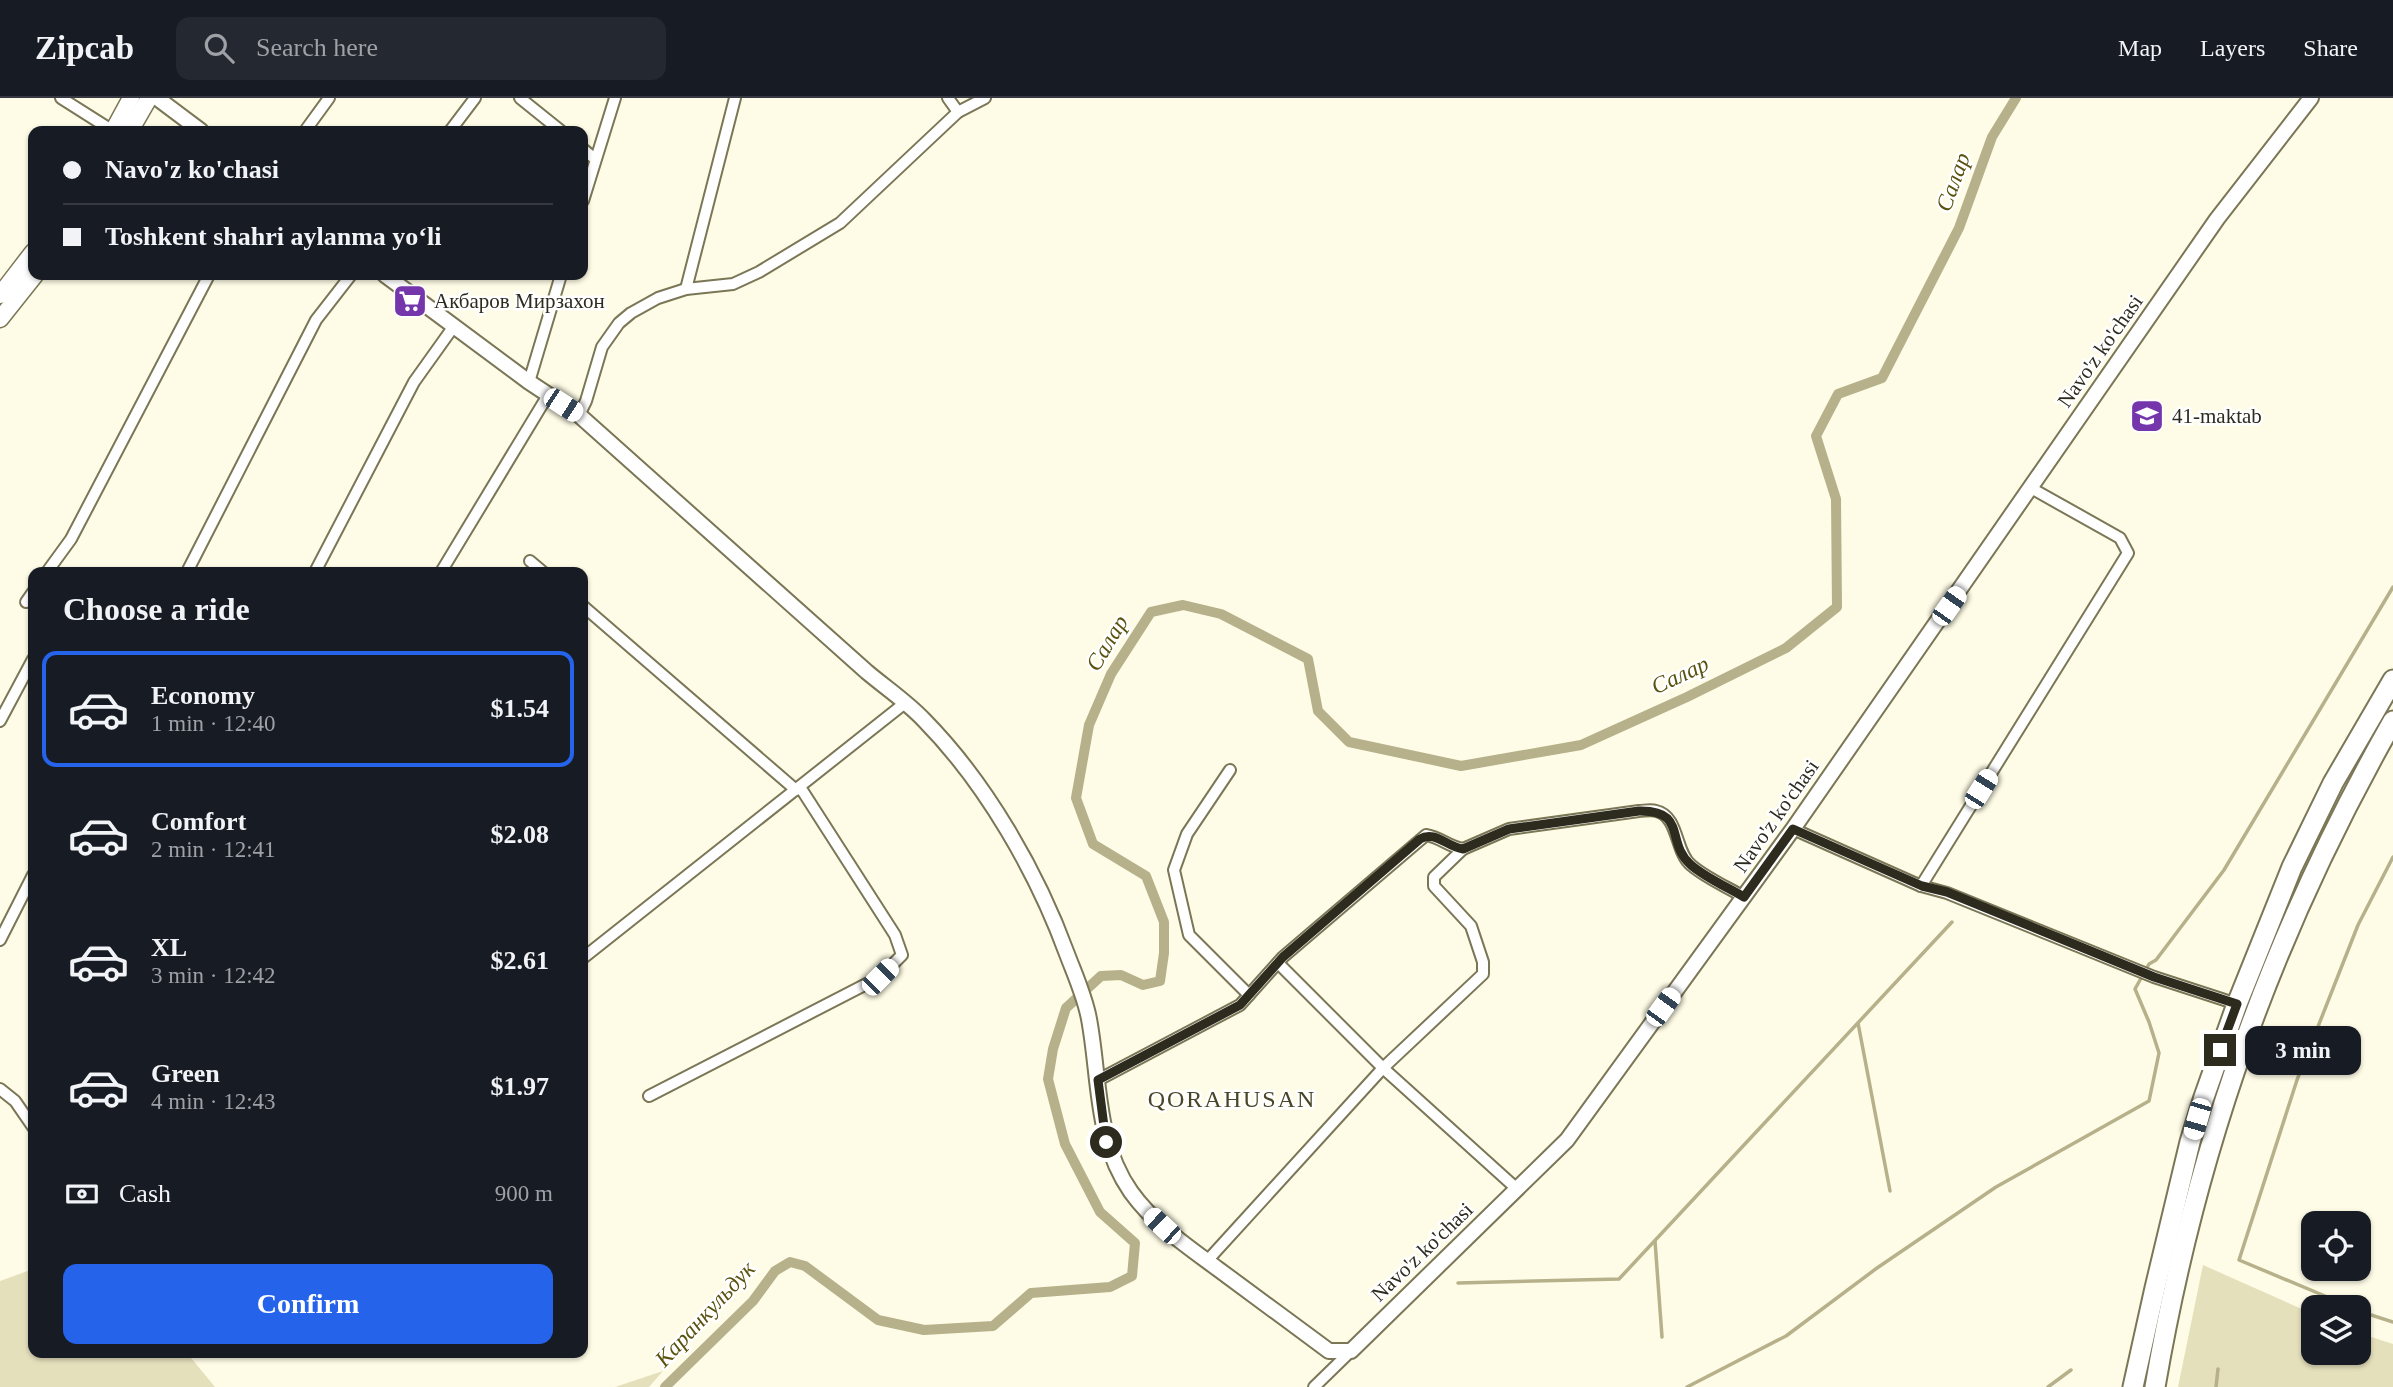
<!DOCTYPE html>
<meta charset="utf-8">
<style>
body{margin:0;font-family:Georgia,serif;background:#242831;color:#f1f3f6;height:100vh;display:flex;flex-direction:column;font-size:26px;white-space:nowrap}
*{box-sizing:border-box;margin:0}
p{font-size:23px;color:#9ea1a6}
.icon{flex:none;width:38px;height:38px;fill:none;stroke:currentColor;stroke-width:2;stroke-linecap:round;stroke-linejoin:round}
.map{position:relative;flex:1;overflow:hidden}
.side{position:absolute;left:28px;top:469px;width:560px;height:791px;display:flex;flex-direction:column;background:#171b24;border-radius:14px;box-shadow:0 2px 5px #0004}
.side>*{flex:none}
.banner{position:absolute;left:28px;top:28px;width:560px;height:154px;border-radius:14px;box-shadow:0 2px 5px #0004;display:grid;align-content:center;height:154px;padding:0 35px;background:#171b24}
.fabs{position:absolute;left:2301px;top:1113px;display:grid;gap:14px}
.fabs a{display:grid;place-items:center;width:70px;height:70px;border-radius:14px;background:#171b24;box-shadow:0 2px 5px #0004;font-size:35px}
.end{position:absolute;width:32px;height:32px;margin:-16px;border:9px solid #2d2b1e;background:#fff;box-shadow:0 0 0 4px #fff}
.from{border-radius:50%}
.bubble{position:absolute;height:49px;border-radius:14px;background:#171b24;box-shadow:0 2px 5px #0004;font-size:23px;font-weight:700;line-height:49px;text-align:center}
.car{position:absolute;width:21px;height:42px;margin:-21px -10px;border-radius:9px;box-shadow:0 0 5px 2px #0007;background:linear-gradient(#fff 24%,#345 0 40%,#fff 0 76%,#345 0 86%,#fff 0)}
.banner b{display:flex;align-items:center;gap:24px;height:66px;font-size:26px}
.banner b+b{border-top:2px solid #363941}
.banner i{width:18px;height:18px;background:#f1f3f6}
ul{padding:0;list-style:none}
li{display:flex;align-items:center;gap:21px;height:116px;margin:0 14px 10px;padding:0 21px;border:4px solid transparent;border-radius:14px}
li div{flex:1}
li b{display:block;font-size:26px}
li em{font-style:normal;font-weight:700}
li.on{border-color:#2563eb}
li>.icon{width:63px;height:63px;stroke-width:1.5}
h2{padding:0 35px;font-size:32px;line-height:84px}
.pay{display:flex;align-items:center;gap:18px;height:77px;padding:0 35px;font-size:26px}
.pay p{margin-inline-start:auto}
.action{display:flex;gap:14px;margin-top:auto;padding:14px 35px}
.action a{flex:1;height:80px;border-radius:14px;background:#2563eb;color:#fff;font-size:28px;font-weight:700;line-height:80px;text-align:center}
header{display:flex;align-items:center;gap:42px;box-sizing:border-box;height:98px;padding:0 35px;background:#171b24;border-bottom:2px solid #363941}
header strong{font-size:33px}
nav{display:flex;gap:38px;margin-inline-start:auto;font-size:24px}
.search{width:490px;height:63px;background:#242831;display:flex;align-items:center;gap:18px;box-sizing:border-box;padding:0 24px;border-radius:14px;color:#9ea1a6;font-size:26px}
.map>svg:first-child{display:block}
</style>
<header>
<strong>Zipcab</strong>
<div class="search"><svg class="icon" aria-label="search" viewBox="0 0 24 24"><circle cx="10" cy="10" r="6"/><path d="M15 15l6 6"/></svg>Search here</div>
<nav><a>Map</a><a>Layers</a><a>Share</a></nav>
</header>
<div class="map">
<svg width="2393" height="1289" viewBox="0 0 2393 1289">
<rect width="100%" height="100%" fill="#fefce6"/>
<g fill="#e5e0bc">
<polygon points="2203,1167 2313,1216 2314,1255 2359,1255 2359,1235 2393,1246 2393,1289 2178,1289"/>
<polygon points="33,1171 33,1255 187,1255 215,1289 0,1289 0,1183"/>
<polygon points="663,1273 649,1289 615,1289"/>
</g>
<g fill="none" stroke-linecap="round" stroke-linejoin="round">
<g stroke="#b6b18a" stroke-width="3.5">
<polyline points="1858,925 1890,1093"/>
<polyline points="1655,1143 1662,1239"/>
<polyline points="1458,1185 1619,1181 1952,824"/>
<polyline points="2351,1209 2239,1162 2297,982 2358,827 2393,759"/>
<polyline points="2359,1213 2393,1224"/>
<polyline points="1687,1289 1786,1238 1877,1170 1996,1089 2149,1003 2159,955 2149,924 2135,891 2149,866 2156,862 2224,772 2393,489"/>
<polyline points="2048,1289 2071,1272"/>
<polyline points="2216,1289 2218,1271"/>
</g>
<polyline stroke="#b6b18a" stroke-width="10" points="665,1289 753,1203 775,1173 790,1164 805,1168 878,1222 924,1232 993,1228 1031,1195 1110,1189 1132,1178 1135,1145 1100,1114 1065,1046 1048,981 1053,951 1066,910 1101,878 1121,877 1143,887 1160,883 1164,855 1164,824 1146,778 1093,746 1076,700 1089,627 1111,576 1151,514 1183,507 1221,516 1308,561 1318,613 1349,644 1461,668 1581,647 1687,599 1786,550 1837,509 1836,401 1816,338 1838,296 1882,280 1959,130 1992,39 2016,0"/>
<g stroke="#7a7656" stroke-width="14">
<g id="street">
<polyline points="61,0 113,33"/>
<polyline points="520,0 561,33"/>
<polyline points="948,0 958,14"/>
<polyline points="305,33 329,0"/>
<polyline points="450,33 475,0"/>
<polyline points="583,51 595,61"/>
<polyline points="583,103 615,0"/>
<polyline points="686,191 735,0"/>
<polyline points="529,284 561,177"/>
<polyline points="579,317 586,303 602,249 619,225 631,215 658,200 686,191 733,186 759,174 840,125 958,14 985,0"/>
<polyline points="530,463 543,474"/>
<polyline points="47,474 71,441 209,177"/>
<polyline points="187,474 316,222 351,177"/>
<polyline points="315,474 414,284 454,228"/>
<polyline points="441,474 548,297"/>
<polyline points="26,504 33,494"/>
<polyline points="583,508 796,692"/>
<polyline points="0,623 33,561"/>
<polyline points="1230,672 1187,736 1174,772 1189,837 1249,897"/>
<polyline points="1793,731 1921,788 1947,795 2154,879 2237,906"/>
<polyline points="1921,788 2128,455 2120,440 2031,390"/>
<polyline points="0,842 33,777"/>
<polyline points="583,860 905,605"/>
<polyline points="1278,865 1383,970 1517,1091"/>
<path d="M 1098,982 L 1240,907 L 1283,859 L 1426,737 C 1440,739 1449,749 1463,751 L 1509,731 L 1639,713 C 1644,713 1651,711 1656,713 C 1679,718 1675,754 1691,767 C 1706,780 1727,789 1744,799"/>
<polyline points="0,991 15,1003 33,1029"/>
<polyline points="649,998 880,879 902,857 895,837 800,689"/>
<polyline points="1207,1163 1383,970 1483,876 1483,864 1471,828 1434,788 1434,779 1463,751"/>
<polyline points="1314,1289 1351,1253"/>
</g>
</g>
<g stroke="#7a7656" stroke-width="18">
<g id="secondary">
<polyline points="157,0 201,33"/>
<path d="M 385,177 L 529,284 L 579,317 L 867,574 C 886,590 907,604 924,622 C 986,685 1037,774 1067,856 C 1075,877 1085,899 1089,921 C 1100,980 1095,1043 1131,1094 C 1154,1126 1187,1148 1218,1171 C 1255,1198 1292,1226 1329,1253 L 1351,1253 L 1567,1042 L 1793,731 L 2217,121 L 2311,0"/>
</g>
</g>
<g stroke="#7a7656" stroke-width="19">
<g id="primary">
<polyline points="113,33 131,0"/>
<polyline points="130,33 149,0"/>
<polyline points="0,197 33,154"/>
<polyline points="0,221 35,177"/>
</g>
</g>
<g stroke="#7a7656" stroke-width="23">
<g id="highway">
<polyline points="2133,1289 2155,1190 2190,1044 2204,999 2237,906 2292,769 2333,685 2393,582"/>
<path d="M 2155,1289 C 2196,1049 2273,834 2393,623"/>
</g>
</g>
<use href="#street" stroke="#fff" stroke-width="10"/>
<use href="#secondary" stroke="#fff" stroke-width="14"/>
<use href="#primary" stroke="#fff" stroke-width="16"/>
<use href="#highway" stroke="#fff" stroke-width="19"/>
</g>
<g fill="none" stroke-linecap="round" stroke-linejoin="round">
<path stroke="#2d2b1e" stroke-width="9" d="M 1106,1044 L 1098,982 L 1240,907 L 1283,859 L 1420,741 C 1435,732 1447,749 1463,751 L 1509,731 L 1639,713 C 1688,712 1665,745 1691,767 C 1706,780 1727,789 1744,799 L 1793,731 L 1922,788 L 1947,794 L 2154,879 L 2237,906 L 2220,952"/>
</g>
<defs>
<g id="supermarket-square" transform="scale(1.75)"><rect x="-9" y="-9" width="18" height="18" rx="4" fill="#7536ab" stroke="#fff"/><path d="M-6-5.5h2.5l.6 2H6L4.5 2H-2.5L-4.4-4H-6ZM-1.5 3.2a1.3 1.3 0 1 0 .1 0ZM3 3.2a1.3 1.3 0 1 0 .1 0Z" fill="#fff"/></g>
<g id="school-square" transform="scale(1.75)"><rect x="-9" y="-9" width="18" height="18" rx="4" fill="#7536ab" stroke="#fff"/><path d="M0-5L7-2L0 1L-7-2ZM-4 1L0 2.5L4 1V4Q0 6-4 4Z" fill="#fff"/></g>
</defs>
<g fill-rule="evenodd">
<use href="#supermarket-square" x="410" y="203"/>
<use href="#school-square" x="2147" y="318"/>
</g>
<g text-anchor="middle" dominant-baseline="central" stroke-width="5" stroke-linejoin="round" paint-order="stroke">
<g font-size="21" fill="#2d2b1e" stroke="#fff" text-anchor="start">
<text x="434" y="203">Акбаров Мирзахон</text>
<text x="2172" y="318">41-maktab</text>
</g>
<g font-size="21" fill="#2d2b1e" stroke="#fff">
<text transform="translate(2100 253) rotate(-55)">Navo'z ko'chasi</text>
<text transform="translate(1776 718) rotate(-55)">Navo'z ko'chasi</text>
<text transform="translate(1422 1154) rotate(-44)">Navo'z ko'chasi</text>
</g>
<g font-size="23" font-style="italic" fill="#5a520e" stroke="#fff">
<text transform="translate(1953 84) rotate(-70)">Салар</text>
<text transform="translate(1107 545) rotate(-59)">Салар</text>
<text transform="translate(1680 577) rotate(-25)">Салар</text>
<text transform="translate(705 1216) rotate(-47)">Каранкульдук</text>
</g>
<g font-size="24" letter-spacing="2" fill="#494526" stroke="#fff">
<text x="1232" y="1001">QORAHUSAN</text>
</g>
</g>
</svg>
<div class="fabs">
<a><svg class="icon" aria-label="locate" viewBox="0 0 24 24"><circle cx="12" cy="12" r="6"/><path d="M12 2v4M12 18v4M2 12h4M18 12h4"/></svg></a>
<a><svg class="icon" aria-label="layers" viewBox="0 0 24 24"><path d="M12 4l9 5-9 5-9-5zM3 14l9 5 9-5"/></svg></a>
</div>
<i class="end from" style="left:1106px;top:1044px"></i>
<i class="end" style="left:2220px;top:952px"></i>
<div class="bubble" style="left:2245px;top:928px;width:116px">3 min</div>
<i class="car" style="left:563px;top:307px;rotate:123deg"></i>
<i class="car" style="left:1949px;top:508px;rotate:35deg"></i>
<i class="car" style="left:1981px;top:691px;rotate:32deg"></i>
<i class="car" style="left:880px;top:879px;rotate:45deg"></i>
<i class="car" style="left:1663px;top:909px;rotate:36deg"></i>
<i class="car" style="left:2197px;top:1021px;rotate:196deg"></i>
<i class="car" style="left:1162px;top:1128px;rotate:313deg"></i>
<div class="banner">
<b><i class="from"></i>Navo'z ko'chasi</b>
<b><i></i>Toshkent shahri aylanma yoʻli</b>
</div>
<section class="side">
<h2>Choose a ride</h2>
<ul>
<li class="on"><svg class="icon" aria-label="car" viewBox="0 0 24 24"><path d="M5 17H2v-5l4-1 3-4h7l3 4 3 1v5h-3M9 17h6M6 11h13"/><circle cx="7" cy="17" r="2"/><circle cx="17" cy="17" r="2"/></svg><div><b>Economy</b><p>1 min · 12:40</p></div><em>$1.54</em></li>
<li><svg class="icon" aria-label="car" viewBox="0 0 24 24"><path d="M5 17H2v-5l4-1 3-4h7l3 4 3 1v5h-3M9 17h6M6 11h13"/><circle cx="7" cy="17" r="2"/><circle cx="17" cy="17" r="2"/></svg><div><b>Comfort</b><p>2 min · 12:41</p></div><em>$2.08</em></li>
<li><svg class="icon" aria-label="car" viewBox="0 0 24 24"><path d="M5 17H2v-5l4-1 3-4h7l3 4 3 1v5h-3M9 17h6M6 11h13"/><circle cx="7" cy="17" r="2"/><circle cx="17" cy="17" r="2"/></svg><div><b>XL</b><p>3 min · 12:42</p></div><em>$2.61</em></li>
<li><svg class="icon" aria-label="car" viewBox="0 0 24 24"><path d="M5 17H2v-5l4-1 3-4h7l3 4 3 1v5h-3M9 17h6M6 11h13"/><circle cx="7" cy="17" r="2"/><circle cx="17" cy="17" r="2"/></svg><div><b>Green</b><p>4 min · 12:43</p></div><em>$1.97</em></li>
</ul>
<div class="pay"><svg class="icon" aria-label="cash" viewBox="0 0 24 24"><path d="M3 7h18v10H3z"/><circle cx="12" cy="12" r="2"/></svg>Cash<p>900 m</p></div>
<div class="action"><a>Confirm</a></div>
</section>
</div>
